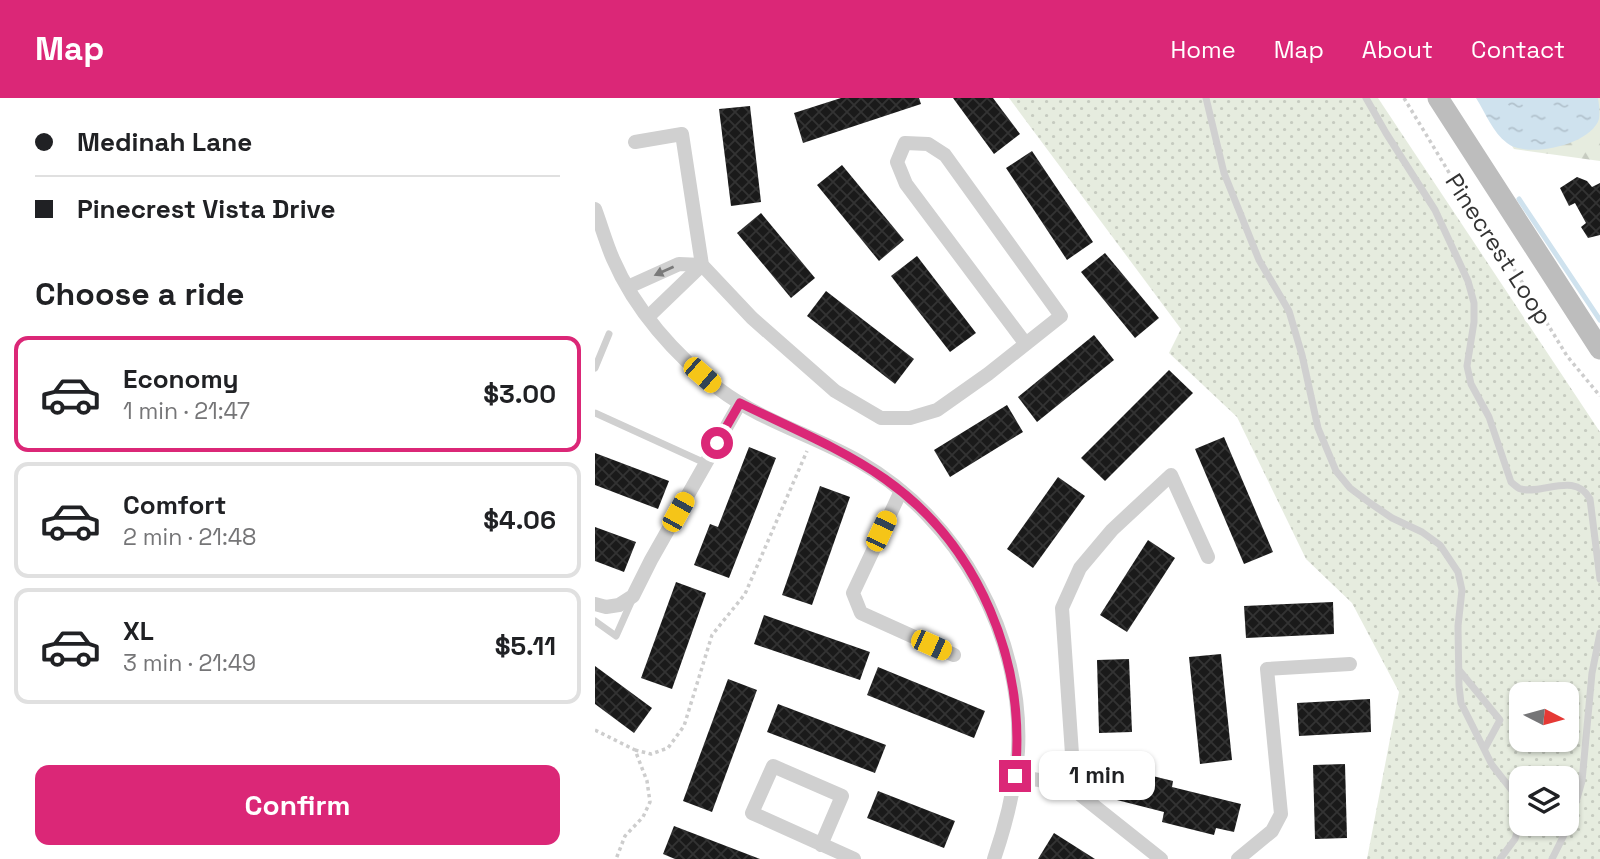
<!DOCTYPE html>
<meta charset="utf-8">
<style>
body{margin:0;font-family:"Space Grotesk",sans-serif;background:#f2f2f2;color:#202124;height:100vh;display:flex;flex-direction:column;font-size:26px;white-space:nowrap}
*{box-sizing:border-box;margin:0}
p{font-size:23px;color:#757577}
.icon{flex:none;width:38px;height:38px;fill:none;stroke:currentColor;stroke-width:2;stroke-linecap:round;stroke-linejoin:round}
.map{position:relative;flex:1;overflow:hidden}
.drawer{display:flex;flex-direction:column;background:#fff;width:595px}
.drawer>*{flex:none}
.banner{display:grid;align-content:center;height:154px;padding:0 35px;background:#fff}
.needle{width:46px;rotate:96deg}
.tools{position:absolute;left:914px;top:584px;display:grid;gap:14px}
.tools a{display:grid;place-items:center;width:70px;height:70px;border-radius:14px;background:#fff;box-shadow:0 2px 5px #0004;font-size:35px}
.end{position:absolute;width:32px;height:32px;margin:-16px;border:9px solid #db2777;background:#fff;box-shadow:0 0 0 4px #fff}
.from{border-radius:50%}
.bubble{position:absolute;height:49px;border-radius:14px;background:#fff;box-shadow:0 2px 5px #0004;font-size:23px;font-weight:600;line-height:49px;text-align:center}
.car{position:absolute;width:21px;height:42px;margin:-21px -10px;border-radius:9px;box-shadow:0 0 5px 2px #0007;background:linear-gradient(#f5c518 24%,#345 0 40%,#f5c518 0 76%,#345 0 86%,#f5c518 0)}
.banner b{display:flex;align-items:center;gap:24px;height:66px;font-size:26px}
.banner b+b{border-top:2px solid #e0e0e0}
.banner i{width:18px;height:18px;background:#202124}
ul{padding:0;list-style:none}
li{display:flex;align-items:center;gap:21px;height:116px;margin:0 14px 10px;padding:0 21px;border:4px solid #e0e0e0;border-radius:14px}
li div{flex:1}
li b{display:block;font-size:26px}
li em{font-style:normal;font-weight:600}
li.active{border-color:#db2777}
li>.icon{width:63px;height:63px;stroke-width:1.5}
h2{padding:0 35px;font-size:32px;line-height:84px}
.primary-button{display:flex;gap:14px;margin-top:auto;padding:14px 35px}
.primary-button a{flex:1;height:80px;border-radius:14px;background:#db2777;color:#fff;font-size:28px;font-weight:600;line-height:80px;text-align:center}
header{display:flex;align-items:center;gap:42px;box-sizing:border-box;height:98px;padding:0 35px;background:#db2777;color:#fff}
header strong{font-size:33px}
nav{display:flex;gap:38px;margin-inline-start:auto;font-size:24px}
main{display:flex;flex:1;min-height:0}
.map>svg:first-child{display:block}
</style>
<header>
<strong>Map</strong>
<nav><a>Home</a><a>Map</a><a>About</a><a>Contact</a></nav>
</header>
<main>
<section class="drawer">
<div class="banner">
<b><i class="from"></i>Medinah Lane</b>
<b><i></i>Pinecrest Vista Drive</b>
</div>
<h2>Choose a ride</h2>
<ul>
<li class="active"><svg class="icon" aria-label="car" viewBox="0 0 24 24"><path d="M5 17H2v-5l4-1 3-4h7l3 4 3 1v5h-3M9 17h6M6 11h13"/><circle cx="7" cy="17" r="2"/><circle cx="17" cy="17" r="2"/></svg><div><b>Economy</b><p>1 min · 21:47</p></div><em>$3.00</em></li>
<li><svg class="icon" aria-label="car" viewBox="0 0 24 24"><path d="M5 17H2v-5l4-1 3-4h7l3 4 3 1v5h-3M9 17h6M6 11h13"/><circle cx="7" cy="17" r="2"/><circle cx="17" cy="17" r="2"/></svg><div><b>Comfort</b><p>2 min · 21:48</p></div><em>$4.06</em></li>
<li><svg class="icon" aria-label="car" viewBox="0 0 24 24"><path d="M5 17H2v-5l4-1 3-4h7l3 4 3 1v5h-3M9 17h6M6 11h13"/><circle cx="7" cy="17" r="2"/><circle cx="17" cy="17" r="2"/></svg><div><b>XL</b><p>3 min · 21:49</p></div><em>$5.11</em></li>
</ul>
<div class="primary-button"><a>Confirm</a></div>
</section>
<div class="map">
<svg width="1005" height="761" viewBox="0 0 1005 761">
<defs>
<pattern id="grass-dots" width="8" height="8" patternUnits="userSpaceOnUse" patternTransform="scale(1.75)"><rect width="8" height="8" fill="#e6ecdf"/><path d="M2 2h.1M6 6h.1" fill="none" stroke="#c6cbc0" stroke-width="1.8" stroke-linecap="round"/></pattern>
<pattern id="forest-firs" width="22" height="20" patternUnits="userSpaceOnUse" patternTransform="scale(1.75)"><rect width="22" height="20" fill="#e6ecdf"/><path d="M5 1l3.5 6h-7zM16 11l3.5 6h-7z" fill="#c6cbc0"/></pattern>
<pattern id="water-ripples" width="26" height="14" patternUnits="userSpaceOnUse" patternTransform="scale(1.75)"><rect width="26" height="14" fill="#cfe2ee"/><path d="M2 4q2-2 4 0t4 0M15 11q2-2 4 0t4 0" fill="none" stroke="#b2c2cd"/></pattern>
<pattern id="building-cross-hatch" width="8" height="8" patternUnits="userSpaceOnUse" patternTransform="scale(1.75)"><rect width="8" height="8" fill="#1a1a1a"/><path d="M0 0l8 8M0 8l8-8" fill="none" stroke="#333"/></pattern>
</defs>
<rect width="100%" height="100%" fill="#fff"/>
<path fill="url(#grass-dots)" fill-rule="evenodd" d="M 414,0 L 783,0 L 1005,334 L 1005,761 L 772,761 L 804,594 L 757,505 L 711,461 L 642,319 L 574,255 L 586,231 ZM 926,597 L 971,597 L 971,642 L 926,642 ZM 926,681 L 971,681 L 971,726 L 926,726 Z"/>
<polygon fill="url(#forest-firs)" points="885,0 1005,0 1005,63 919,51"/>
<path fill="url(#water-ripples)" d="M 881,0 L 1003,0 C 1004,7 1005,14 1004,21 C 996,47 932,61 912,45 C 898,35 890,14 881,0 Z"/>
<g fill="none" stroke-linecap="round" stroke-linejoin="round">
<polyline stroke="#cfe2ee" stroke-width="5" points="924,101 1005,222"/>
</g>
<g fill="url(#building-cross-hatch)">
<polygon points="246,0 324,0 326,6 208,45 199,15"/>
<polygon points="358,0 398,0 425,36 399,56"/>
<polygon points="155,8 166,104 136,108 124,11"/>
<polygon points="437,53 498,144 472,162 411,70"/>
<polygon points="247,67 309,142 284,163 222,87"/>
<polygon points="982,79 992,83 997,89 1005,85 1005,137 993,140 986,129 991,125 980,105 974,108 965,90"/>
<polygon points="166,115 220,180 196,200 142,135"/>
<polygon points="510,155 564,220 540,240 486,174"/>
<polygon points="322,158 381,235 355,254 296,178"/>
<polygon points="231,193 319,261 300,286 212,218"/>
<polygon points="499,237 519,262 442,324 423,299"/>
<polygon points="574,272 598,295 510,383 486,360"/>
<polygon points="412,307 428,334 355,379 339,352"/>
<polygon points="629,339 678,454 649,466 600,351"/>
<polygon points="154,349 181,360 134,480 99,467 115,426 123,429"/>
<polygon points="0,355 74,383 63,411 0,387"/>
<polygon points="463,379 490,398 438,470 412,451"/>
<polygon points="225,388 255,399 217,507 187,497"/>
<polygon points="0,429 41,444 29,474 0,463"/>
<polygon points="553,442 580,460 532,534 505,517"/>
<polygon points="81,484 111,495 77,591 46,580"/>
<polygon points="738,504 739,536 651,540 649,508"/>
<polygon points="169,517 275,554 265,582 159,546"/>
<polygon points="626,556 637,662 605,666 594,559"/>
<polygon points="534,561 537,634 504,635 502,562"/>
<polygon points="0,568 57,610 39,635 0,606"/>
<polygon points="283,569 390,613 379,640 272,597"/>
<polygon points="133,581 162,592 117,714 88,703"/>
<polygon points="775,601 776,634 704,638 702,605"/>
<polygon points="183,606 291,647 280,675 172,634"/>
<polygon points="750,666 752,740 720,741 718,667"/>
<polygon points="525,670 578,683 577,689 646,706 639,734 621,730 619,737 567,724 569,714 518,701"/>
<polygon points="283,693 360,723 349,750 272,720"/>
<polygon points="79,728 165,761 80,761 68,756"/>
<polygon points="459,735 500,761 443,761"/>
</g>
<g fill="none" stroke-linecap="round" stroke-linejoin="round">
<g stroke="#cdcdcd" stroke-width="3.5" stroke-dasharray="3.5 3.5" stroke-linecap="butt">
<polyline points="809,0 876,111 905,148 972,258 1005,298"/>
<polyline points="0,632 40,652 52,683 55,704 48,719 30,738 21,761"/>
<polyline points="40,652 56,656 73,650 89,628 117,537 150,496 212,353"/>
</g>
<g stroke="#d0d0d0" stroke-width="7">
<polyline points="611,0 629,75 664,162 694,213 707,257 723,330 741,373 755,390 775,405 797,420 827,434 845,447 863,474 867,492 863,528 864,588 866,605 897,667 923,700 925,725 920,741 905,761"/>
<path d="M 771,0 L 791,35 L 840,112 L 873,183 L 879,205 L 879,224 L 872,268 L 876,286 L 894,319 L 916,384 C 917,385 924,391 926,391 C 948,397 980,373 995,401 L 1005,481"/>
<polyline points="0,270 14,236"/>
<polyline points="0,315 110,365"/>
<polyline points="0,523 21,538 37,502"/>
<polyline points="864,572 905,622 890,650"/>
<polyline points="957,761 975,725 987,683 997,575 1005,535"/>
</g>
<g stroke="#d0d0d0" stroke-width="14">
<polyline points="40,44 87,36 107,167 157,220 240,293 286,320 315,320 342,312 393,276 466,218 350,57 333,46 310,45 302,64 311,86 430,245"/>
<path d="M 0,111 C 6,127 11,145 18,161 C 40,212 80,257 124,291 C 166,323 220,338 265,364 C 364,421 429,538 423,653 C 420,690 411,726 399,761"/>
<polyline points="33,189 84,166 107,167"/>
<polyline points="53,219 107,167"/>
<polyline points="306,393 258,495 266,515 359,557"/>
<polyline points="0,506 11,509 24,507 38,498 56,462 145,305"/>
<polyline points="420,678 473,687 566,761"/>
<polyline points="473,687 477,656 467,510 485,470 517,432 576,377 613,459"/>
<polyline points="226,747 247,698 178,668 157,715 259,761"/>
<polyline points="643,761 677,733 686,716 672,571 755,566"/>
</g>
<polyline stroke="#bdbdbd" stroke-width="21" points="843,0 1005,251"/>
</g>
<defs><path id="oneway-solid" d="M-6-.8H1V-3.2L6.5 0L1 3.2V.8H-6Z" transform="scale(1.75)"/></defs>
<use fill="#7a7a7a" href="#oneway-solid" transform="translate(69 173) rotate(156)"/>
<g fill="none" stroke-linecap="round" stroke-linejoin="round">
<path stroke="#db2777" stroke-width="9" d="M 122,345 L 145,305 C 194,329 246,350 290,381 C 385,448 432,565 420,678"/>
</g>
<g text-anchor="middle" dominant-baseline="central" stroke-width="7" stroke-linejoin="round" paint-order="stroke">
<g font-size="24" fill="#333" stroke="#fff">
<text transform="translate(904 151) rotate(57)">Pinecrest Loop</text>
</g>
</g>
</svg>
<div class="tools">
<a><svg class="needle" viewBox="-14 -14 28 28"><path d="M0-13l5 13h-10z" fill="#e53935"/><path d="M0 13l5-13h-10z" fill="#757577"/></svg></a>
<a><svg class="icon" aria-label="layers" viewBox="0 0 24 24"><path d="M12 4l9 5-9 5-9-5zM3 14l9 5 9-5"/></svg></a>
</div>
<i class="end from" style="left:122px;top:345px"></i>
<i class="end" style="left:420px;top:678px"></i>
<div class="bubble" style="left:444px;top:653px;width:116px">1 min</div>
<i class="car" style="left:107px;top:277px;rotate:131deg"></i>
<i class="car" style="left:83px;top:414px;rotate:29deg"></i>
<i class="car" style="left:286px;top:433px;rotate:25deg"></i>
<i class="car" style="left:336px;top:547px;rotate:114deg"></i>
</div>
</main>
